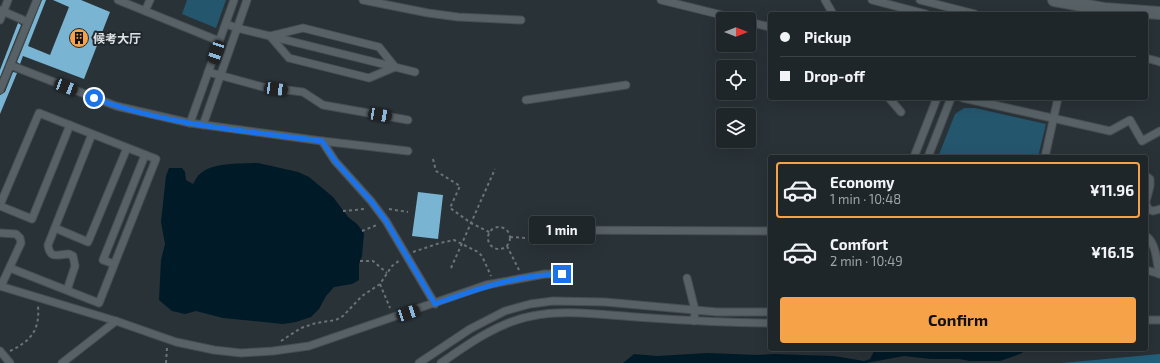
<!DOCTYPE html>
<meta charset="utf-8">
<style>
body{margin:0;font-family:"Exo 2","Noto Sans SC",sans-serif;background:#2c3235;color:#f1f3f6;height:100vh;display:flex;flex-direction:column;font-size:15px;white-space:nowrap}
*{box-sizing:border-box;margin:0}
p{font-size:13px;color:#a1a5a8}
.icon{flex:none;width:22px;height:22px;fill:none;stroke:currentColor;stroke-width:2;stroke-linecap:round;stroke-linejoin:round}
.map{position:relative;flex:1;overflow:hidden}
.panel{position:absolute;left:768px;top:155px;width:380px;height:196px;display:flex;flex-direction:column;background:#1f2629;border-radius:4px;box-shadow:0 4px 16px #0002,0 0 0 1px #3c4346}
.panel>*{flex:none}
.top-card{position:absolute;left:768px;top:12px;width:380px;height:88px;border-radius:4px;box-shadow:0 4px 16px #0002,0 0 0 1px #3c4346;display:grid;align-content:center;height:88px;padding:0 12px;background:#1f2629}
.needle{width:26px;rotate:90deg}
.tools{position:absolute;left:716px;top:12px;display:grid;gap:8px}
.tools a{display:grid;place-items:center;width:40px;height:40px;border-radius:4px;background:#1f2629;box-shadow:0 4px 16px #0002,0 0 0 1px #3c4346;font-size:20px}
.end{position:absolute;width:18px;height:18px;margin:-9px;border:5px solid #1a73e8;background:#fff;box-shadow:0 0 0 2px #fff}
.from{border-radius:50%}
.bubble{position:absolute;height:28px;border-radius:4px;background:#1f2629;box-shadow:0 4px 16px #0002,0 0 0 1px #3c4346;font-size:13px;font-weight:700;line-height:28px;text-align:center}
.car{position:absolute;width:12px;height:24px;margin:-12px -6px;border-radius:5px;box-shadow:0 0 3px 1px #0007;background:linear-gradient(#222 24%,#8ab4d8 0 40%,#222 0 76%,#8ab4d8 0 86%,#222 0)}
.top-card b{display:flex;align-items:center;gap:14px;height:38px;font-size:15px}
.top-card b+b{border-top:1px solid #3c4346}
.top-card i{width:10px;height:10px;background:#f1f3f6}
ul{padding:7px 0 0;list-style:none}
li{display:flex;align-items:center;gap:12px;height:56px;margin:0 8px 6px;padding:0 4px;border:2px solid transparent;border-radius:4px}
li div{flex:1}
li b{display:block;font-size:15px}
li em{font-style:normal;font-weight:700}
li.selected{border-color:#f6a248}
li>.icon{width:36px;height:36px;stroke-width:1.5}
.cta{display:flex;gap:8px;margin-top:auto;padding:8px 12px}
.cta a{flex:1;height:46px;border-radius:4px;background:#f6a248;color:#111;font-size:16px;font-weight:700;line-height:46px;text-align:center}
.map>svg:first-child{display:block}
</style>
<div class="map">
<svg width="1160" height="363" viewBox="0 0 1160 363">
<rect width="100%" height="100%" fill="#293237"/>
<g fill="#24566d">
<polygon points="187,0 226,0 216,28 182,14"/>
<polygon points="964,108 975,108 1046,124 1038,157 938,157 955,114"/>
</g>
<polygon fill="#225f7a" points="1160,354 1160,363 1062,363"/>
<g fill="#001a27">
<path d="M 258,163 L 298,172 L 309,177 L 333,197 L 348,217 L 357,224 L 364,233 L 362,256 L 359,264 L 359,280 L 352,284 L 334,287 L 326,296 L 319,309 L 311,317 L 296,322 L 283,324 L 223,318 L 196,311 L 185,314 L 172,311 L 159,300 L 161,260 L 165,244 L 161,222 L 166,176 L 169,168 L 182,168 L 185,172 L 186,180 L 193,184 C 195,181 197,176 200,174 C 212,162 242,164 258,163 Z"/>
<polygon points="875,349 1029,349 1020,354 1000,361 970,361 959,359 931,359 904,356 866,363 623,363 634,354 657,356 708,353 758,355 773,354 834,356 864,361 870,359"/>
</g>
<g fill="#79b5d2">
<polygon points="42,0 46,0 28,46 50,55 69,7 53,0 81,0 110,12 84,79 23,56 20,64 17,62"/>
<polygon points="18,23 21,25 0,77 0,70"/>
<polygon points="13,72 17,73 0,114 0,95 5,92"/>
<polygon points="418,192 443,195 438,239 412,236"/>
</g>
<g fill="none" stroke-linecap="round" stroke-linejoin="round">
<g stroke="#474e52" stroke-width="9">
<g id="lane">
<polyline points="118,0 219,41"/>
<polyline points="363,0 428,13 458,17 521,20"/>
<polyline points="661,0 738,19"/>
<polyline points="825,0 833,14"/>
<polyline points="872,0 926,14"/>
<polyline points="920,0 975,14"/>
<polyline points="0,10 28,22"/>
<polyline points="145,11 150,0"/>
<polyline points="0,20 8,0"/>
<polyline points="749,22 770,27"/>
<polyline points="226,24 237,28 415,72"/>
<polygon points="303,28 379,47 395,67 369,78 289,58 270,36"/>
<polyline points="1146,58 1160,62"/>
<polyline points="10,65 116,106 190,123 322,141 408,151"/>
<polyline points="208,72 263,87 303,92 323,105 408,120"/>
<polyline points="0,90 37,0"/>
<polyline points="889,98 901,112"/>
<polyline points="963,98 1110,131 1130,120 1142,141 1160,131"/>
<polyline points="526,100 626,85"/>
<polyline points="190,123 234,0"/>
<polyline points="203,125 247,0"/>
<polyline points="322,141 335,161 371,201 386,221 435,304"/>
<polyline points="914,157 937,98"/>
<polyline points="928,157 951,98"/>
<polyline points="1045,157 1058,98"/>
<polyline points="1146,176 1150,179 1150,186 1146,201"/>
<polyline points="1146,204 1148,209 1153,211 1160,209"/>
<polyline points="0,205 39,113 156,159 99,303 10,268"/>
<polyline points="0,206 32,219 70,125"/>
<polyline points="55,228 88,242 127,148"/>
<polyline points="547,230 770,231"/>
<polyline points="0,233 16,234 20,238 21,243 1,286"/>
<path d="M 1146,236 C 1156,242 1157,263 1159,274"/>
<polyline points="114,264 103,260 145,155"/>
<polyline points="1146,270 1160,274"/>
<polyline points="687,278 695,310 694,321"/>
<polyline points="0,286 116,321 176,342 214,350 241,353 273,351 309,346 486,285 545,274 562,274"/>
<path d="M 67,290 L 75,266 L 73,256 L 69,254 C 58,254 50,260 48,245 L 92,134"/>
<polyline points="1146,320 1160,320"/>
<polyline points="0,351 10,363"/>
<polyline points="62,363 116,321"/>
<polyline points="419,363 470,329 505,311 530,304 553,301 605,302 717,312 770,312"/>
<path d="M 441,363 C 468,344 499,322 532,316 C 564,309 603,315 636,317 C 681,320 725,323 770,323"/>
</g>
</g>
<g stroke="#474e52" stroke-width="14">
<polyline id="secondary" points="1054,0 1104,9 1160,13"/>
</g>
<g stroke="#6c7378" stroke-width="2" stroke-dasharray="3 3" stroke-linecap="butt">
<polyline points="433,159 436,171 460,186 450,208 471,223 491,233"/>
<polyline points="389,209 408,212"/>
<polyline points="343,211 365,209"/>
<circle cx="499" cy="238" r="11"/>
<polyline points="362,231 377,225"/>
<polyline points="510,237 544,239"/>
<polyline points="507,246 519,270"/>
<polyline points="413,252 440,243 454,240 478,252 482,256 491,276"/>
<polyline points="360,261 373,261 387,273"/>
<polyline points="451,268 495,169"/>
<polyline points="380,284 390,308"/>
<polyline points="281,341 301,328 316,323 336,320 343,316 362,296 380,284 392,266 400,260"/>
<path d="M 10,351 C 31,341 40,330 38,306"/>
<polyline points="166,363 167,348"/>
</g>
<use href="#lane" stroke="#576166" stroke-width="7"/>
<use href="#secondary" stroke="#576166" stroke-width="12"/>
</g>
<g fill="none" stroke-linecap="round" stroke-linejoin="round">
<path stroke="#1a73e8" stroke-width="5" d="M 94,98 C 164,125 248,131 322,141 L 335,161 L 371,201 L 386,221 L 435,304 C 477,289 517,275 562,274"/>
</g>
<defs>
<g id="building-disc" transform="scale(1)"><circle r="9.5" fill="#f6a248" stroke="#20282d"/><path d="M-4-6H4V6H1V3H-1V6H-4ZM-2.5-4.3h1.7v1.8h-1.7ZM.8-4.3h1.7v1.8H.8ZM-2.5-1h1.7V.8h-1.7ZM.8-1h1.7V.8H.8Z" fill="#111"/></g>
</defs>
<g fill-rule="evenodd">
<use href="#building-disc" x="79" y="38"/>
</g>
<g text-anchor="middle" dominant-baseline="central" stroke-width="4" stroke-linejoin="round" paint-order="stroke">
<g font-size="12" font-weight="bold" fill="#dee3e6" stroke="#20282d" text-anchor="start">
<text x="93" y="38">候考大厅</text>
</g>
</g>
</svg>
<div class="tools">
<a><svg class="needle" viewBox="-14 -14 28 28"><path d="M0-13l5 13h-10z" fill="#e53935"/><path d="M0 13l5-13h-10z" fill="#a1a5a8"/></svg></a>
<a><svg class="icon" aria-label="locate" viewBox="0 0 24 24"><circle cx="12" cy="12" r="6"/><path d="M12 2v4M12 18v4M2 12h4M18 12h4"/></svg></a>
<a><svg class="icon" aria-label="layers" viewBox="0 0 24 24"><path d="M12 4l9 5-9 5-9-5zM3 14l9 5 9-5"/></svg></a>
</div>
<i class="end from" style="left:94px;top:98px"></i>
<i class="end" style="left:562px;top:274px"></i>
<div class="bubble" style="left:529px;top:216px;width:66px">1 min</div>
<i class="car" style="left:216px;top:52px;rotate:199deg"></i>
<i class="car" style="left:66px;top:87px;rotate:111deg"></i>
<i class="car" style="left:276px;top:89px;rotate:97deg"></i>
<i class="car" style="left:380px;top:115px;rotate:100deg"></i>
<i class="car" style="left:408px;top:313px;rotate:71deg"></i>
<div class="top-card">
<b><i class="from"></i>Pickup</b>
<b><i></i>Drop-off</b>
</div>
<section class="panel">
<ul>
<li class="selected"><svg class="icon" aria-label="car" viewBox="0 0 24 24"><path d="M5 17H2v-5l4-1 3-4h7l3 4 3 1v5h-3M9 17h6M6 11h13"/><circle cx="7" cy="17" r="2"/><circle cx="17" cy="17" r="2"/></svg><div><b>Economy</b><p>1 min · 10:48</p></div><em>¥11.96</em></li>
<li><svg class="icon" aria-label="car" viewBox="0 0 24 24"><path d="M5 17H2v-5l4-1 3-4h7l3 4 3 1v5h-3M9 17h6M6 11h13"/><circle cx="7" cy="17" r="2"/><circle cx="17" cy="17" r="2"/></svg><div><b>Comfort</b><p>2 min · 10:49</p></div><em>¥16.15</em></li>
</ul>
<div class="cta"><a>Confirm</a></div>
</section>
</div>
